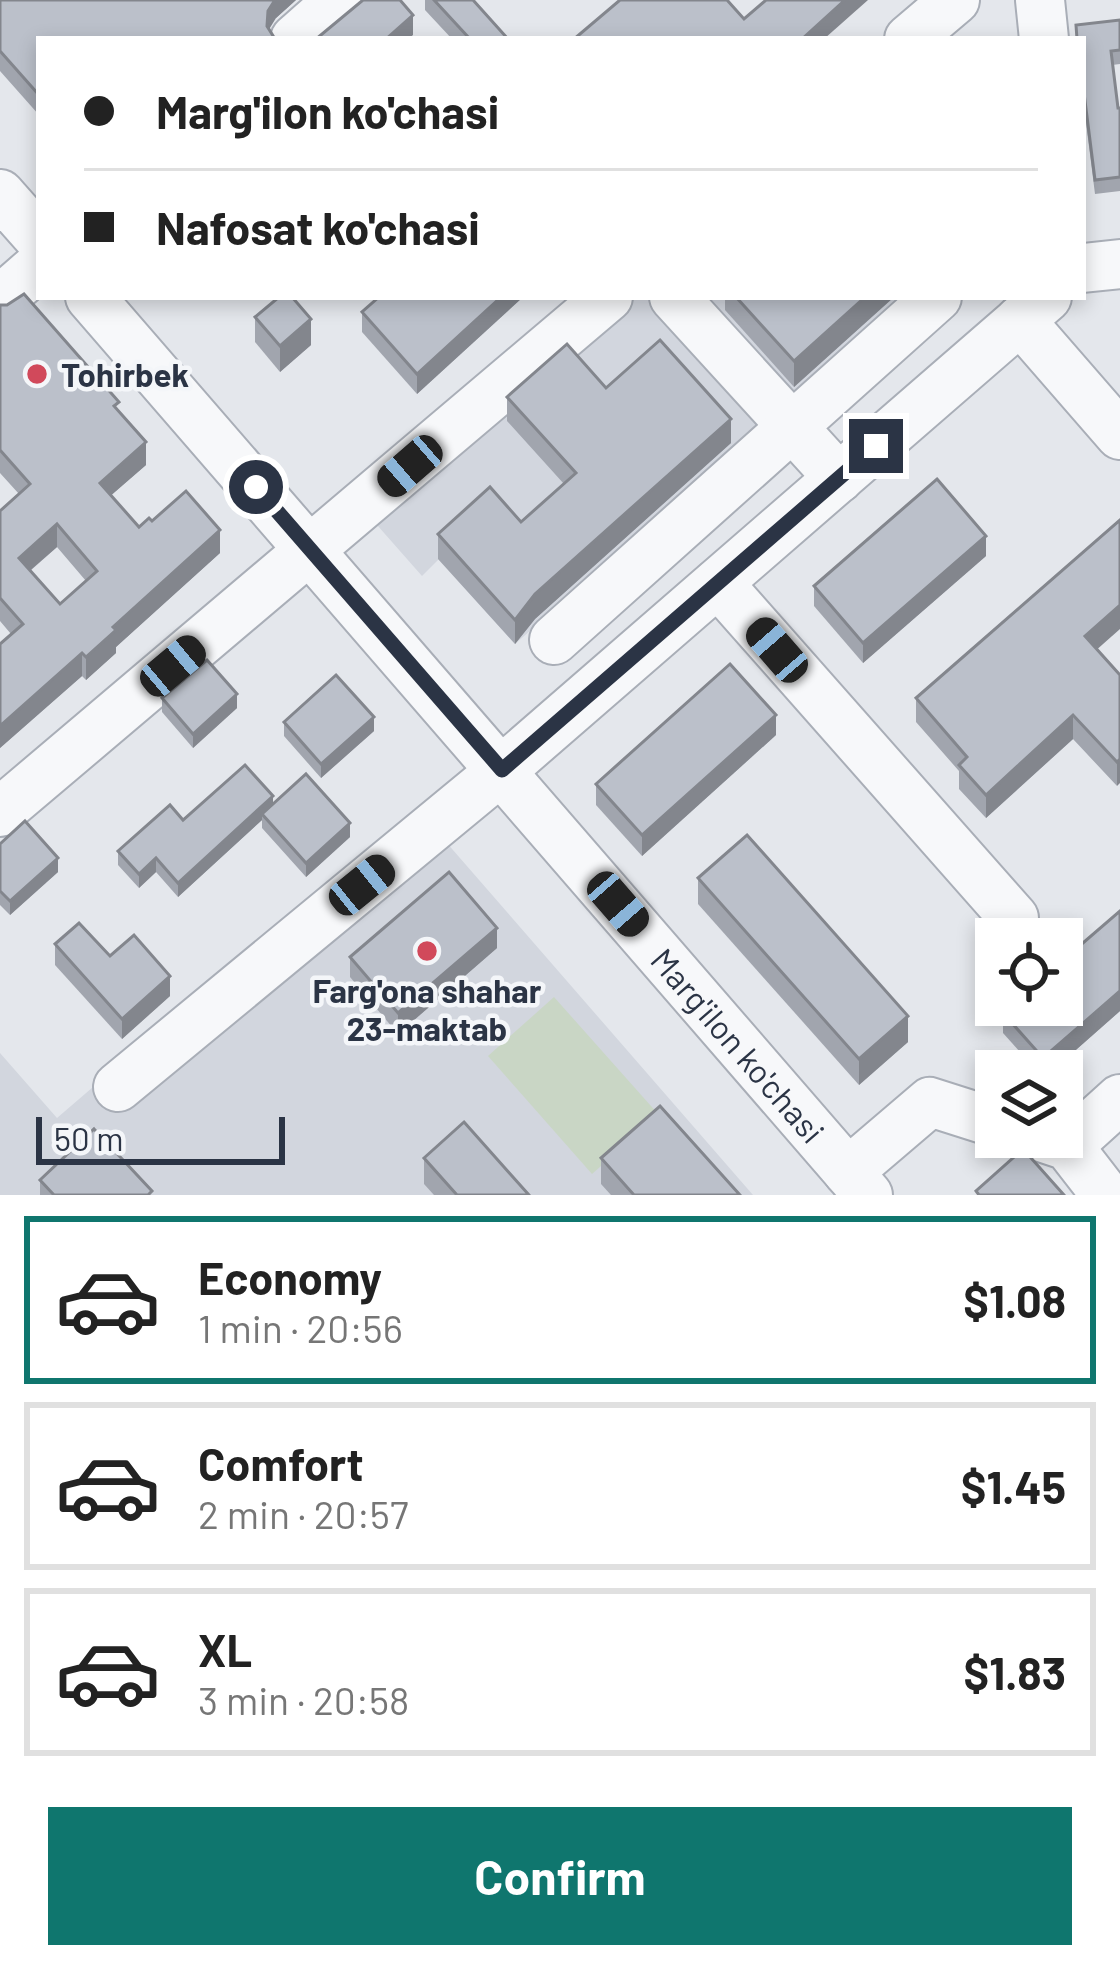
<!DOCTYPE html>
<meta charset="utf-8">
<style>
body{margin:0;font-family:Barlow,sans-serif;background:#f2f2f2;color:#222;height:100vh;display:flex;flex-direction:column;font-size:45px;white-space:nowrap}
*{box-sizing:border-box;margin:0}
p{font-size:39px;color:#767676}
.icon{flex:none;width:66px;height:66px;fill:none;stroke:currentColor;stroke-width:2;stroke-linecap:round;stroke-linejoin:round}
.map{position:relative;height:1195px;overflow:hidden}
.panel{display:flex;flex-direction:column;background:#fff;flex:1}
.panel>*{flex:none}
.banner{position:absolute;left:36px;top:36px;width:1050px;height:264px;border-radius:0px;box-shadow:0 6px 18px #0003;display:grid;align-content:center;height:264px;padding:0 48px;background:#fff}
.buttons{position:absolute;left:975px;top:918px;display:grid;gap:24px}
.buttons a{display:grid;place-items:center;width:108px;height:108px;border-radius:0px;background:#fff;box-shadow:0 6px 18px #0003;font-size:60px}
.scale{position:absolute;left:36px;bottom:30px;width:249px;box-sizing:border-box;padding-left:12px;border:6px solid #2b3445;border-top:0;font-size:33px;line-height:42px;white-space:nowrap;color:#2b3445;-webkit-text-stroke:9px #f4f6f9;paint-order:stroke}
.end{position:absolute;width:54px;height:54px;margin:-27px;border:15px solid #2b3445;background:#fff;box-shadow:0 0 0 6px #fff}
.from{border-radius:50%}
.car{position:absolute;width:36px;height:72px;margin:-36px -18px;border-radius:15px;box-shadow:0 0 9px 3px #0007;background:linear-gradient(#222 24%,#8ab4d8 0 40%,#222 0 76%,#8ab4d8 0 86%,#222 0)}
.banner b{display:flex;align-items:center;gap:42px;height:114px;font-size:45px}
.banner b+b{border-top:3px solid #e0e0e0}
.banner i{width:30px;height:30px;background:#222}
ul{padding:21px 0 0;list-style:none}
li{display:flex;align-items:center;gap:36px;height:168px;margin:0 24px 18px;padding:0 24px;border:6px solid #e0e0e0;border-radius:0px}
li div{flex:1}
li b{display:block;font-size:45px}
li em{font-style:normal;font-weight:700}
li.selected{border-color:#0f766e}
li>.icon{width:108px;height:108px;stroke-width:1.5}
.button{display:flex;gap:24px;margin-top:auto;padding:24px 48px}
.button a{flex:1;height:138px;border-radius:0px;background:#0f766e;color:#fff;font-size:48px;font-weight:700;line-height:138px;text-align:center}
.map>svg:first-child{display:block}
</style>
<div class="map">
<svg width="1120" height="1195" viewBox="0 0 1120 1195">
<rect width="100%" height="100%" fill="#e4e7ec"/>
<g fill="#d2d6de">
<polygon points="626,297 912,297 515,644 439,559 422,576 370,517"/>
<polygon points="446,842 753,1195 0,1195 0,1053 57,1118 107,1075"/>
</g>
<polygon fill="#c9d6c5" points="554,997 659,1115 592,1174 488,1056"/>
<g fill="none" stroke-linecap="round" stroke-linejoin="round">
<g stroke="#a9aeb7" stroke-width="52">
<g id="minor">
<polyline points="1040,0 1044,39"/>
<polyline points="295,39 339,0"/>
<polyline points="909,39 955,0"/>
<polyline points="0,194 39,238"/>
<polyline points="1083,268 1120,264"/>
<path id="s1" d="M 90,297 L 868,1195"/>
<polyline points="674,297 839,478"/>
<polyline points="0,300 39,266"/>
<polyline points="1020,320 1120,435"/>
<polyline points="718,583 1014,918"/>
<polyline points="554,640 937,297"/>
<polyline points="0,812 608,297"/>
<polyline points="118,1087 502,770 1047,297"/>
<polyline points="1041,1137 1068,1146 1106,1195"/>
<polyline points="1068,1146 1120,1099"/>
<polyline points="848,1172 930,1102 996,1123"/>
</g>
</g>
<use href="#minor" stroke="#f7f8fa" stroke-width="48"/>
</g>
<g fill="#a1a5ae" fill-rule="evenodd">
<polygon points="0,0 296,0 276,18 39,39 39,115 0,71"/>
<polygon points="425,0 473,0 508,39 452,39 425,10"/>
<polygon points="1120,20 1120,64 1112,65 1118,108 1120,108 1120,191 1095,194 1083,99 1083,39 1076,39 1076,25"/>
<polygon points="379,297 523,297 417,394 362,332 362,312"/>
<polygon points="725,297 894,297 794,387 725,310"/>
<path d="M 0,305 L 119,411 L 146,465 L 111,495 L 139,527 L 152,521 L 220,553 L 116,647 L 116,653 L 86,680 L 82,676 L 0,748 L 0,644 L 11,634 L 0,621 L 0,511 L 19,494 L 0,473 ZM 57,547 L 86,581 L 60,604 L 30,571 Z"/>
<polygon points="255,317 311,345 280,372 255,342"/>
<polygon points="606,388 731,443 535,619 515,644 438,559 438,534 521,522 564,484 507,421 507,397"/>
<polygon points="986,556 863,663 814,606 814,586"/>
<polygon points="1097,649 1120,675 1117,786 1073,739 986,818 959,789 959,771 916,722 916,698"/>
<polygon points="162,698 237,708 193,748 162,712"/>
<polygon points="284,722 374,731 321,778 284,736"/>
<polygon points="776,735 642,856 596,805 596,784"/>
<polygon points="273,804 350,837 306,877 262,828 262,820 178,897 156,872 139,888 118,865 118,851 183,820"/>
<polygon points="0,844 58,872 10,915 0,905"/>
<polygon points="698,878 908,1042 859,1085 698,904"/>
<polygon points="55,944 110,956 170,996 122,1039 55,965"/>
<polygon points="497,948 398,1034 350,977 350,957"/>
<polygon points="1120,1011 1052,1071 1037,1071 1003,1033 1003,1013"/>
<polygon points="424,1158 529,1195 434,1195 424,1184"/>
<polygon points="601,1158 740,1195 611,1195 601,1184"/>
<polygon points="40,1180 152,1195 40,1195"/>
</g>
<g fill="#83868d">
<polygon points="275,0 296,0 276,18 268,31 268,11"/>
<polygon points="845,0 868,0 824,39 802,39"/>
<polygon points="413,15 413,35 408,39 386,39"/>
<polygon points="501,297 523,297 417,394 417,374"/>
<polygon points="865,297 894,297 794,387 794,361"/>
<polygon points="311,319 311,345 280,372 280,346"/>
<polygon points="731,419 731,443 535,619 515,644 515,620 535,594"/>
<polygon points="146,442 146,465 100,505 100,483"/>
<polygon points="57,524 57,547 19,580 19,558"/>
<polygon points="220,530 220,553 116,647 116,653 86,680 86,657 113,627"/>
<polygon points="986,536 986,556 863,663 863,643"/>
<polygon points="1120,605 1120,629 1085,660 1085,636"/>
<polygon points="82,653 82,676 0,748 0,726"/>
<polygon points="237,694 237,708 193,748 193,734"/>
<polygon points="776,715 776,735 642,856 642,835"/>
<polygon points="1073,715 1073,739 986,818 986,795"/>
<polygon points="374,717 374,731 321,778 321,764"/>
<polygon points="1120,759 1120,783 1117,786 1117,762"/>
<polygon points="273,796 273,810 262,814 262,820 178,897 178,883"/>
<polygon points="350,823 350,837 306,877 306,863"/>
<polygon points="58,858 58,872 10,915 10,901"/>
<polygon points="156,858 156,872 139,888 139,874"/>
<polygon points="497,928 497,948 398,1034 398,1013"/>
<polygon points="170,976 170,996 122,1039 122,1019"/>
<polygon points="1120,991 1120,1011 1052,1071 1043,1071 1043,1058"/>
<polygon points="908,1016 908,1042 859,1085 859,1059"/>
</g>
<g fill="#bbc0ca" stroke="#83868d" stroke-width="3" fill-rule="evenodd">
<polygon points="0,0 275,0 268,11 267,26 275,39 39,39 39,95 0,51"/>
<polygon points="363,0 400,0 413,15 386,39 316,39"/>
<polygon points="434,0 473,0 508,39 470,39"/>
<polygon points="620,0 727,0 744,19 766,0 845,0 802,39 574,39"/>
<polygon points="1120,20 1120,50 1111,51 1118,108 1120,108 1120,177 1095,180 1083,85 1083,39 1077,39 1076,25"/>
<path d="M 24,294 L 119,402 L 114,406 L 146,442 L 100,483 L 139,527 L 149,518 L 152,521 L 186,491 L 220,530 L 113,627 L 116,630 L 86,657 L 82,653 L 0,726 L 0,644 L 23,624 L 0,598 L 0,511 L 30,484 L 0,450 L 0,305 L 7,305 ZM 57,524 L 97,571 L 60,604 L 19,558 Z"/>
<polygon points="279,297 292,297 311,319 280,346 255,317"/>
<polygon points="379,297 501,297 417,374 362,312"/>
<polygon points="736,297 865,297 794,361"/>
<polygon points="660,340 731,419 535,594 515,620 438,534 490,487 521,522 576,473 507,397 567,344 606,388"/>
<polygon points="937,479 986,536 863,643 814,586"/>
<polygon points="1120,520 1120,605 1085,636 1120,675 1120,759 1117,762 1073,715 986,795 959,765 967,757 916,698"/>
<polygon points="207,660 237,694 193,734 162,698"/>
<polygon points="730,664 776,715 642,835 596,784"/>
<polygon points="336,675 374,717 321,764 284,722"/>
<polygon points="245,765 273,796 178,883 156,858 139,874 118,851 170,805 183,820"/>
<polygon points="306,774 350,823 306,863 262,814"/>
<polygon points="25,821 58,858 10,901 0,891 0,844"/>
<polygon points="747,835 908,1016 859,1059 698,878"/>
<polygon points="449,872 497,928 398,1013 350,957"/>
<polygon points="1120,911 1120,991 1043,1058 1003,1013 1012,1005 1062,1005 1062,961"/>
<polygon points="79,923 110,956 134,935 170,976 122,1019 55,944"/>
<polygon points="660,1106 740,1195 634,1195 601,1158"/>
<polygon points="464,1122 529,1195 457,1195 424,1158"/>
<polygon points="94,1129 152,1191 148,1195 54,1195 40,1180"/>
<polygon points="1023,1149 1064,1195 979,1195 976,1191"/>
</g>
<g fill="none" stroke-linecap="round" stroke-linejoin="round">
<polyline stroke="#2b3445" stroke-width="15" points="256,487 502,770 876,446"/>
</g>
<g fill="#d1495b" stroke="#f4f6f9" stroke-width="4.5">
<circle cx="37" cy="374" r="12"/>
<circle cx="427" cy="951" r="12"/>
</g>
<g text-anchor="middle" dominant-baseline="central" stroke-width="9" stroke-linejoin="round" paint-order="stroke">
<g font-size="33" font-weight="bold" fill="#2b3445" stroke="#f4f6f9" text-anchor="start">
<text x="61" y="374">Tohirbek</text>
<text x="427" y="990" text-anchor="middle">Farg'ona shahar<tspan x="427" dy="38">23-maktab</tspan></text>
</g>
<g font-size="33" fill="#2b3445" stroke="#f4f6f9">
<text stroke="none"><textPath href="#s1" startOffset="990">Marg'ilon ko'chasi</textPath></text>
</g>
</g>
</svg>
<div class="buttons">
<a><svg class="icon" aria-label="locate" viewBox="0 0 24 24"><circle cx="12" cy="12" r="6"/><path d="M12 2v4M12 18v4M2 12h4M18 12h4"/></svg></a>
<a><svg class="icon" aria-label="layers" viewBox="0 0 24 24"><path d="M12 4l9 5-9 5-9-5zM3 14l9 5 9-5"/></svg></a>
</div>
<div class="scale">50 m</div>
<i class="end from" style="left:256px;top:487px"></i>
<i class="end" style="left:876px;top:446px"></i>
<i class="car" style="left:410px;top:466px;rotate:229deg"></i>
<i class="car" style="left:777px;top:650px;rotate:319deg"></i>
<i class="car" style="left:173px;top:666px;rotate:50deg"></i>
<i class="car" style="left:362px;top:885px;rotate:51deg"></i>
<i class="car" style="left:618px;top:904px;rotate:139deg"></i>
<div class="banner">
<b><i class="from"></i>Marg'ilon ko'chasi</b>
<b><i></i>Nafosat ko'chasi</b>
</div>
</div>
<section class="panel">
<ul>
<li class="selected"><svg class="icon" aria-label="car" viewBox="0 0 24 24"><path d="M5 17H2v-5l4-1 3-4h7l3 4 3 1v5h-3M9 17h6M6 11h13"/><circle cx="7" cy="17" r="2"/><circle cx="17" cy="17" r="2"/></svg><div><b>Economy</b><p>1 min · 20:56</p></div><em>$1.08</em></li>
<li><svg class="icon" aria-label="car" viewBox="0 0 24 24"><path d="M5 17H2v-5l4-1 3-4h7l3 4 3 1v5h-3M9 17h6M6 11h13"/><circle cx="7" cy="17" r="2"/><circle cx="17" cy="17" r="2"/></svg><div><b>Comfort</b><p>2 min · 20:57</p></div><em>$1.45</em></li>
<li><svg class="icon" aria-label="car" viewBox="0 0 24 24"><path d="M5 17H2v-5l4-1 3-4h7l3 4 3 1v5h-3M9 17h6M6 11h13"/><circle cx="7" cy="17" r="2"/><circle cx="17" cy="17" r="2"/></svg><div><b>XL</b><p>3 min · 20:58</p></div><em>$1.83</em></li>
</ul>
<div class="button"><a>Confirm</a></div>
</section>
